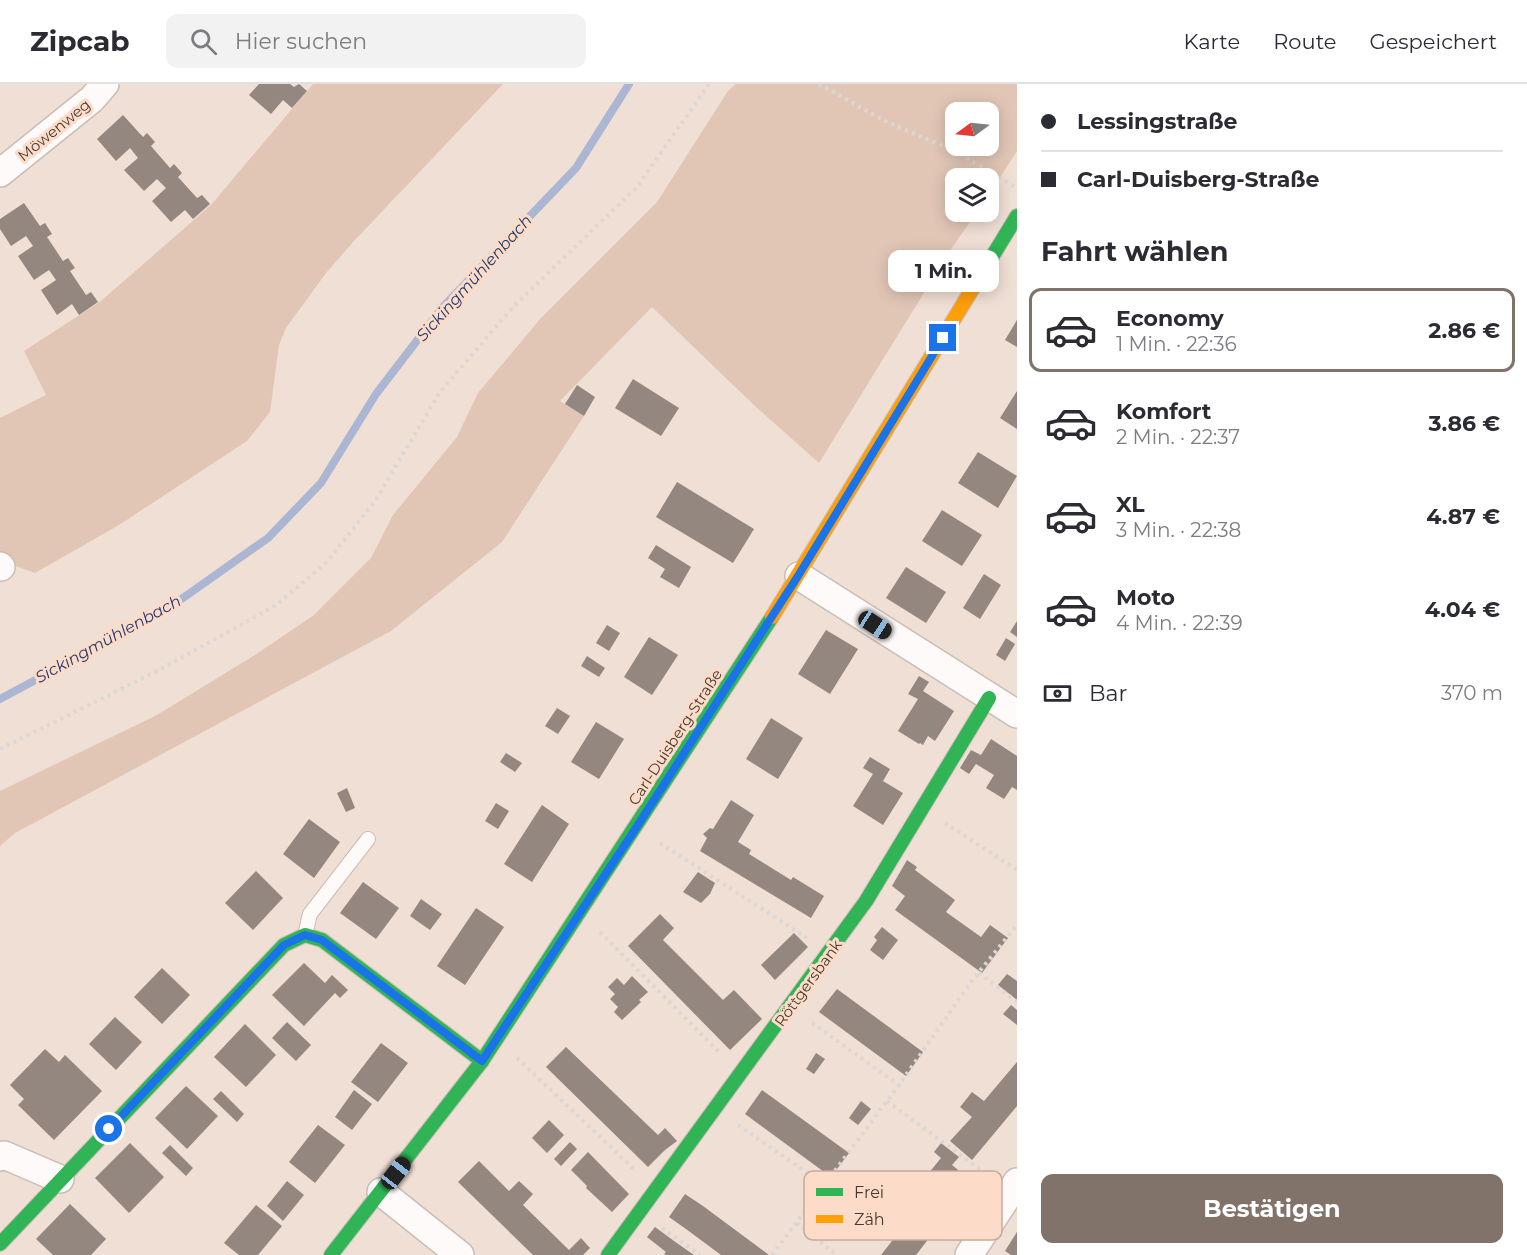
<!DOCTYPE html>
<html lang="de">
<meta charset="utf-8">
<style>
body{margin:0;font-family:Montserrat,sans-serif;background:#f2f2f3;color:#2b2b33;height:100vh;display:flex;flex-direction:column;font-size:22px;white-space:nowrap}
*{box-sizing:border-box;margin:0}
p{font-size:20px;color:#7c7c81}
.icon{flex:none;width:33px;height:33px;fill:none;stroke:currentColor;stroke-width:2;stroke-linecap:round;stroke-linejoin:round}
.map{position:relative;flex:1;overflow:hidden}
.drawer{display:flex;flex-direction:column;background:#fff;width:510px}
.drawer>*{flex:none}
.hud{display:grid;align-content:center;height:132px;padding:0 24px;background:#fff}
.needle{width:39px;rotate:255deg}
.buttons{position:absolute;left:945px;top:18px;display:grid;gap:12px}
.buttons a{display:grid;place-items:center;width:54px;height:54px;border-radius:12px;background:#fff;box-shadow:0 3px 15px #0003;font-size:30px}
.end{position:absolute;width:27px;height:27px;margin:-14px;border:8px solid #1a73e8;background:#fff;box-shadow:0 0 0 3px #fff}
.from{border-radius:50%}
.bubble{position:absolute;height:42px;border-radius:12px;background:#fff;box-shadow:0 3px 15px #0003;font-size:20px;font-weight:700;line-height:42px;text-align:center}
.car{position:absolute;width:18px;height:36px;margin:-18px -9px;border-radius:8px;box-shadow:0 0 4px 2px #0007;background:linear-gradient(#222 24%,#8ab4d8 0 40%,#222 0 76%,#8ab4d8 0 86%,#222 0)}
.hud b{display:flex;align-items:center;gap:21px;height:57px;font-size:22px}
.hud b+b{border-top:2px solid #e1e1e2}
.hud i{width:15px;height:15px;background:#2b2b33}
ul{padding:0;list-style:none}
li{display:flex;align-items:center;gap:18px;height:84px;margin:0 12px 9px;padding:0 12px;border:3px solid transparent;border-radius:12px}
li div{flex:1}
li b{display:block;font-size:22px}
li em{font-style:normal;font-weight:700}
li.on{border-color:#81736a}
li>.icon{width:54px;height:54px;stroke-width:1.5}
h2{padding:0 24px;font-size:27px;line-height:72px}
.pay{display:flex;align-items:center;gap:15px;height:66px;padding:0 24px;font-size:22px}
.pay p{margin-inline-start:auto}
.cta{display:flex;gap:12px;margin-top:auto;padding:12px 24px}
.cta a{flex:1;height:69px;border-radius:12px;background:#81736a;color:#fff;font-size:24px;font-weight:700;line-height:69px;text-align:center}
header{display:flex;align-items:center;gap:36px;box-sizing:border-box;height:84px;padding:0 30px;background:#fff;border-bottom:2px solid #e1e1e2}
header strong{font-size:28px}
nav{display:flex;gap:33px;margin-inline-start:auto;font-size:21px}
.search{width:420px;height:54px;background:#f2f2f3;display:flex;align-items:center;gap:15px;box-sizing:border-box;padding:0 21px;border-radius:12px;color:#7c7c81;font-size:22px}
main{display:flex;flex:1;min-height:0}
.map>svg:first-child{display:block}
</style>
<header>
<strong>Zipcab</strong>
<div class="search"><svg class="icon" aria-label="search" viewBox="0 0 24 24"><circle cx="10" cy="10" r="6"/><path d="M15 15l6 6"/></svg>Hier suchen</div>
<nav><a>Karte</a><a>Route</a><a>Gespeichert</a></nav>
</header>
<main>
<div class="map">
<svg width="1017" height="1171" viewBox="0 0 1017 1171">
<rect width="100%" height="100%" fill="#f0dfd4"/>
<g fill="#e1c6b5" fill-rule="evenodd">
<polygon points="313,0 503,0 354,157 326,189 286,244 279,261 270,328 247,357 119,441 35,489 10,480 0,470 0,334 46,311 24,267 101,217 211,121"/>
<path d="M 736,0 L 1017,0 L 1017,67 L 989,111 L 988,94 L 956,94 L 956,128 L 977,128 L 951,165 L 819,379 L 756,323 L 652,223 L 560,317 L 584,332 L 502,458 L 391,547 L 15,749 L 0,762 L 0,707 L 157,631 L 258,569 L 314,531 L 371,474 L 393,431 L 457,353 L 478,309 L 541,234 L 657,118 L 728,7 ZM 956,28 L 988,28 L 988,62 L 956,62 Z"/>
</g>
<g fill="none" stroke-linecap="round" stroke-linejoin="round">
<polyline stroke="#abb6d3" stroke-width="8" points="0,615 166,526 268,454 321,399 376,310 442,224 576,84 629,0"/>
</g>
<g fill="#93877f">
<polygon points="259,0 290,0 294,3 299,0 307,7 292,24 283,16 271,30 249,11"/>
<polygon points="123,31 143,53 147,49 155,58 151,62 170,84 174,80 182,89 178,93 197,114 202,111 210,120 193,135 185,126 171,138 152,117 166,104 157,95 144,107 124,86 138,74 130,64 116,77 97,55"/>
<polygon points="24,119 40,142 45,139 52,150 47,153 63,177 68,174 75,184 70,187 86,211 91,208 98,218 79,231 72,220 57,231 41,206 56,196 49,186 34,196 18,172 33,162 26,152 11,162 0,145 0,135"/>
<polygon points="1017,236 1017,263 1005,256"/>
<polygon points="633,295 679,324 661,352 615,324"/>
<polygon points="577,301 595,313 584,332 565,320"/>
<polygon points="1017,307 1017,345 1000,334"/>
<polygon points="978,368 1017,392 998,424 958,399"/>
<polygon points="677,398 754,445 733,479 656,433"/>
<polygon points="942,426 982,451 962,482 922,457"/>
<polygon points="656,461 691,483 679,504 660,493 665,485 648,474"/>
<polygon points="906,483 946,508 926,539 886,514"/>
<polygon points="984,490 1001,501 980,535 963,524"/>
<polygon points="1017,537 1017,553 1010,548"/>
<polygon points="607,541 620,549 609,567 596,559"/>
<polygon points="826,546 858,565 830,610 798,590"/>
<polygon points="649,553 678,571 652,611 624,593"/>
<polygon points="1006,554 1015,560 1005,577 996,571"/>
<polygon points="587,572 605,584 599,593 581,582"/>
<polygon points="919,592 929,598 923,607 954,627 935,657 928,652 923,661 920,659 919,660 898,647 918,615 908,610"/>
<polygon points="557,624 570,632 558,650 545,642"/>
<polygon points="771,634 803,654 778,695 746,675"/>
<polygon points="596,638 624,655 599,695 571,678"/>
<polygon points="991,655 1017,672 1017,706 1012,703 1004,715 986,704 994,691 976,680 969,690 960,684 971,666 981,671"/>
<polygon points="506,669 522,679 515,688 500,678"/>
<polygon points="870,673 890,685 883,697 903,709 883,741 853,722 873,690 863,684"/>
<polygon points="347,704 355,724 346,728 337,709"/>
<polygon points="731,716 754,731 738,758 751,766 749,770 791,796 793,793 824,812 811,834 700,767 707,754 703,750 710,744 713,745"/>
<polygon points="496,719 509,727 498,745 485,737"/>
<polygon points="542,721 569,740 532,798 504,780"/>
<polygon points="309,735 340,758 314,794 283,770"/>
<polygon points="907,776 917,783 915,786 955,816 946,828 981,853 990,841 1008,854 982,889 895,826 905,812 892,802"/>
<polygon points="256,787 283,814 253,846 225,819"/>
<polygon points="698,788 715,799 710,810 701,819 683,808"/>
<polygon points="363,798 399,824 376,855 340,829"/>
<polygon points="421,815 442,830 430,846 410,832"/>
<polygon points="476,824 504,843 465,901 437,882"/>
<polygon points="660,830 674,844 663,856 723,916 734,906 762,935 730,966 628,862"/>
<polygon points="882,843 898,856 883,876 870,866 877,856 874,853"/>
<polygon points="794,849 808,863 775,896 761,881"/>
<polygon points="304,879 325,899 332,891 348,906 340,914 335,909 304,942 272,911"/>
<polygon points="162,884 190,911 162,940 134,913"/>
<polygon points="1007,890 1017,897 1017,916 998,901"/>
<polygon points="632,892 648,908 639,916 641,918 622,936 614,928 618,923 610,915 615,910 608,903 617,894 624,901"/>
<polygon points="837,905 923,968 906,992 819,928"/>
<polygon points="1011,921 1017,926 1017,941 1003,930"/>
<polygon points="115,933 142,958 116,986 89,960"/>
<polygon points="287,938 311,961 296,977 272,954"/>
<polygon points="245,940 276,971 246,1003 214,973"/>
<polygon points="381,959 408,979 378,1018 351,998"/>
<polygon points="566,963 658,1051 665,1044 677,1057 665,1066 648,1083 546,983"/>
<polygon points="45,965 59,978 65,971 102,1007 54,1056 18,1021 24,1015 10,1001"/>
<polygon points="816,969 825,975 814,990 806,985"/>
<polygon points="1017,978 1017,1022 972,1076 950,1057 972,1033 960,1023 972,1008 984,1017"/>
<polygon points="186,1002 218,1032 187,1065 155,1034"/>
<polygon points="354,1006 372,1020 352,1046 335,1033"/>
<polygon points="762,1006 849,1069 831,1093 745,1030"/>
<polygon points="221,1007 244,1030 237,1038 213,1015"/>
<polygon points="861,1017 871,1025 858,1041 849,1034"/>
<polygon points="549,1036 564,1051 547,1069 532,1054"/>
<polygon points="318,1041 345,1061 315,1099 289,1078"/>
<polygon points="570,1058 577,1065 561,1082 554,1075"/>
<polygon points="130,1059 164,1093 129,1129 95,1094"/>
<polygon points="941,1059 959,1073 952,1081 973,1098 916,1171 881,1171 925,1115 915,1106 941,1074 934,1068"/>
<polygon points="170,1061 193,1084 186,1092 162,1069"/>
<polygon points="588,1068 629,1110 612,1128 586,1104 587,1102 571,1086"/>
<polygon points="479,1077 509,1107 519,1097 533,1110 523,1121 569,1166 581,1154 590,1164 583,1171 533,1171 458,1098"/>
<polygon points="287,1097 304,1111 283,1137 267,1122"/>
<polygon points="685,1110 703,1122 769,1171 721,1171 686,1145 669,1133"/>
<polygon points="70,1120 106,1155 91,1171 53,1171 36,1155"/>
<polygon points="256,1121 282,1142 258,1171 239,1171 224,1159"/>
<polygon points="655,1143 674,1157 694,1171 666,1171 664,1170 666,1168 647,1153"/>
<polygon points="1017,1148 1017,1171 1011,1171 1005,1167"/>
</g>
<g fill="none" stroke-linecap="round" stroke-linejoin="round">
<g stroke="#cabdb4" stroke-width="16">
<polyline id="lane" points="305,851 310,830 368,755"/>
</g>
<g stroke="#cabdb4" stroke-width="30">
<g id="street">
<polyline points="0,89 92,15 105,0"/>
<polyline points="0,482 1,483"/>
<polyline points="799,492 1017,630"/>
<polyline points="0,1073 4,1071 60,1095"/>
<polyline points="381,1108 460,1171"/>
<polyline points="969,1171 1017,1098"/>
</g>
</g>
<g stroke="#cabdb4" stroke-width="16">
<g id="fast">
<polyline points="973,204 1017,132"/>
<polyline points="0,1160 284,861 305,851 322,856 482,977"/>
<polyline points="331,1171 482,977 772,533"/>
<polyline points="608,1171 866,817 989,614"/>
</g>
</g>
<g stroke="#cabdb4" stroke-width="16">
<polyline id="slow" points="772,533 973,204"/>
</g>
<g stroke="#dcd7d4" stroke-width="4" stroke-dasharray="3 4.5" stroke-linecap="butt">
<polyline points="819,0 885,37 957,68 1017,104"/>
<polyline points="0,665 159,586 275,522 327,478 375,417 440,308 513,223 637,103 709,0"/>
<polyline points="945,739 1017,786"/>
<polyline points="660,759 807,854"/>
<polyline points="600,848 721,970"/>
<polyline points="979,889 1017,918"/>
<polyline points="812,939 899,1001"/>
<polyline points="517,974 636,1087"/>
<polyline points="887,1017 990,1093"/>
<polyline points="738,1041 825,1101"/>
<polyline points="797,1139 837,1171"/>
<polyline points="662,1144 700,1171"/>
<polyline points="772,1171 899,1001 971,898 1017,841"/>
</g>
<use href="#lane" stroke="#fdfaf9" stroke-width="14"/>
<use href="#street" stroke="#fdfaf9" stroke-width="27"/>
<use href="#fast" stroke="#30b455" stroke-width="14"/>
<use href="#slow" stroke="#ff9f0a" stroke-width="14"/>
</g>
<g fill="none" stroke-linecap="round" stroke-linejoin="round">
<polyline stroke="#1a73e8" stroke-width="8" points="109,1045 284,861 305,851 322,856 482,977 636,744 798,492 943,254"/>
</g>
<g text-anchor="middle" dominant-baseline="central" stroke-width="6" stroke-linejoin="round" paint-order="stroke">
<g font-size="15" fill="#453931" stroke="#fcdcc8">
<text transform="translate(54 46) rotate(-39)">Möwenweg</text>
<text transform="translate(675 653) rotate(-57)">Carl-Duisberg-Straße</text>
<text transform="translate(808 899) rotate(-54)">Röttgersbank</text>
</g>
<g font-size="16" font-style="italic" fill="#203970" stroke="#fcdcc8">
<text transform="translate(474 194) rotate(-48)">Sickingmühlenbach</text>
<text transform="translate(108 555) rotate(-29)">Sickingmühlenbach</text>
</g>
</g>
<rect x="804" y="1087" width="198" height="69" rx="9" fill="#fcdcc8" stroke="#c5ab9b" stroke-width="1.5"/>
<rect x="816" y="1104" width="27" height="8" fill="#30b455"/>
<rect x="816" y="1131" width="27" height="8" fill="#ff9f0a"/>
<g font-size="16" fill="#453931">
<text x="854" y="1114">Frei</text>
<text x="854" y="1141">Zäh</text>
</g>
</svg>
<div class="buttons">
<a><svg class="needle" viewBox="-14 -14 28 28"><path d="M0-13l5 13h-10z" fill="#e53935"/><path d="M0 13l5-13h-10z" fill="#7c7c81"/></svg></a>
<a><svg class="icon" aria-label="layers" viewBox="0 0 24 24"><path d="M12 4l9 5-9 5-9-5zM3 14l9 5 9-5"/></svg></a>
</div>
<i class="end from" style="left:109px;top:1045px"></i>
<i class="end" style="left:943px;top:254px"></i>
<div class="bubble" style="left:888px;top:166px;width:111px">1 Min.</div>
<i class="car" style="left:875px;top:541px;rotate:123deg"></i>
<i class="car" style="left:396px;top:1089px;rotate:38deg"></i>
</div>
<section class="drawer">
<div class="hud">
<b><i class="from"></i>Lessingstraße</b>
<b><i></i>Carl-Duisberg-Straße</b>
</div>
<h2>Fahrt wählen</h2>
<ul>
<li class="on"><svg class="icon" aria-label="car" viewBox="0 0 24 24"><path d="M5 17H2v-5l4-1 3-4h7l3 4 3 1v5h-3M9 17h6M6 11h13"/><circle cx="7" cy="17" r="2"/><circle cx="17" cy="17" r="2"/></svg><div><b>Economy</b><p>1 Min. · 22:36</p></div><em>2.86 €</em></li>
<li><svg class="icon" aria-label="car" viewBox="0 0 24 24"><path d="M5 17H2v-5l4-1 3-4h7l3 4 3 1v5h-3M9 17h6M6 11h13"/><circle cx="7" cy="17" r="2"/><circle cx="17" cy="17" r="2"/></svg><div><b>Komfort</b><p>2 Min. · 22:37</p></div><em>3.86 €</em></li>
<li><svg class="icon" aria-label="car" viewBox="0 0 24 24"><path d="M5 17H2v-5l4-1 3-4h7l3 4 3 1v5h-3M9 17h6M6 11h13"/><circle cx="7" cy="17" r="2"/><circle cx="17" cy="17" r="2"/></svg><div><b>XL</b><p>3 Min. · 22:38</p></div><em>4.87 €</em></li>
<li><svg class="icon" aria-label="car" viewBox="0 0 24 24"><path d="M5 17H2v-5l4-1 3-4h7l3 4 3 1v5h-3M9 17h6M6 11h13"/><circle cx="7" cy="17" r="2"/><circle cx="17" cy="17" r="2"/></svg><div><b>Moto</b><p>4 Min. · 22:39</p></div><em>4.04 €</em></li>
</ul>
<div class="pay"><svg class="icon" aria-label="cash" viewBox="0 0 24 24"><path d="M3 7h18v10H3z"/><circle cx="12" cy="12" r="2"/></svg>Bar<p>370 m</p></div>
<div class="cta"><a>Bestätigen</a></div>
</section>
</main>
